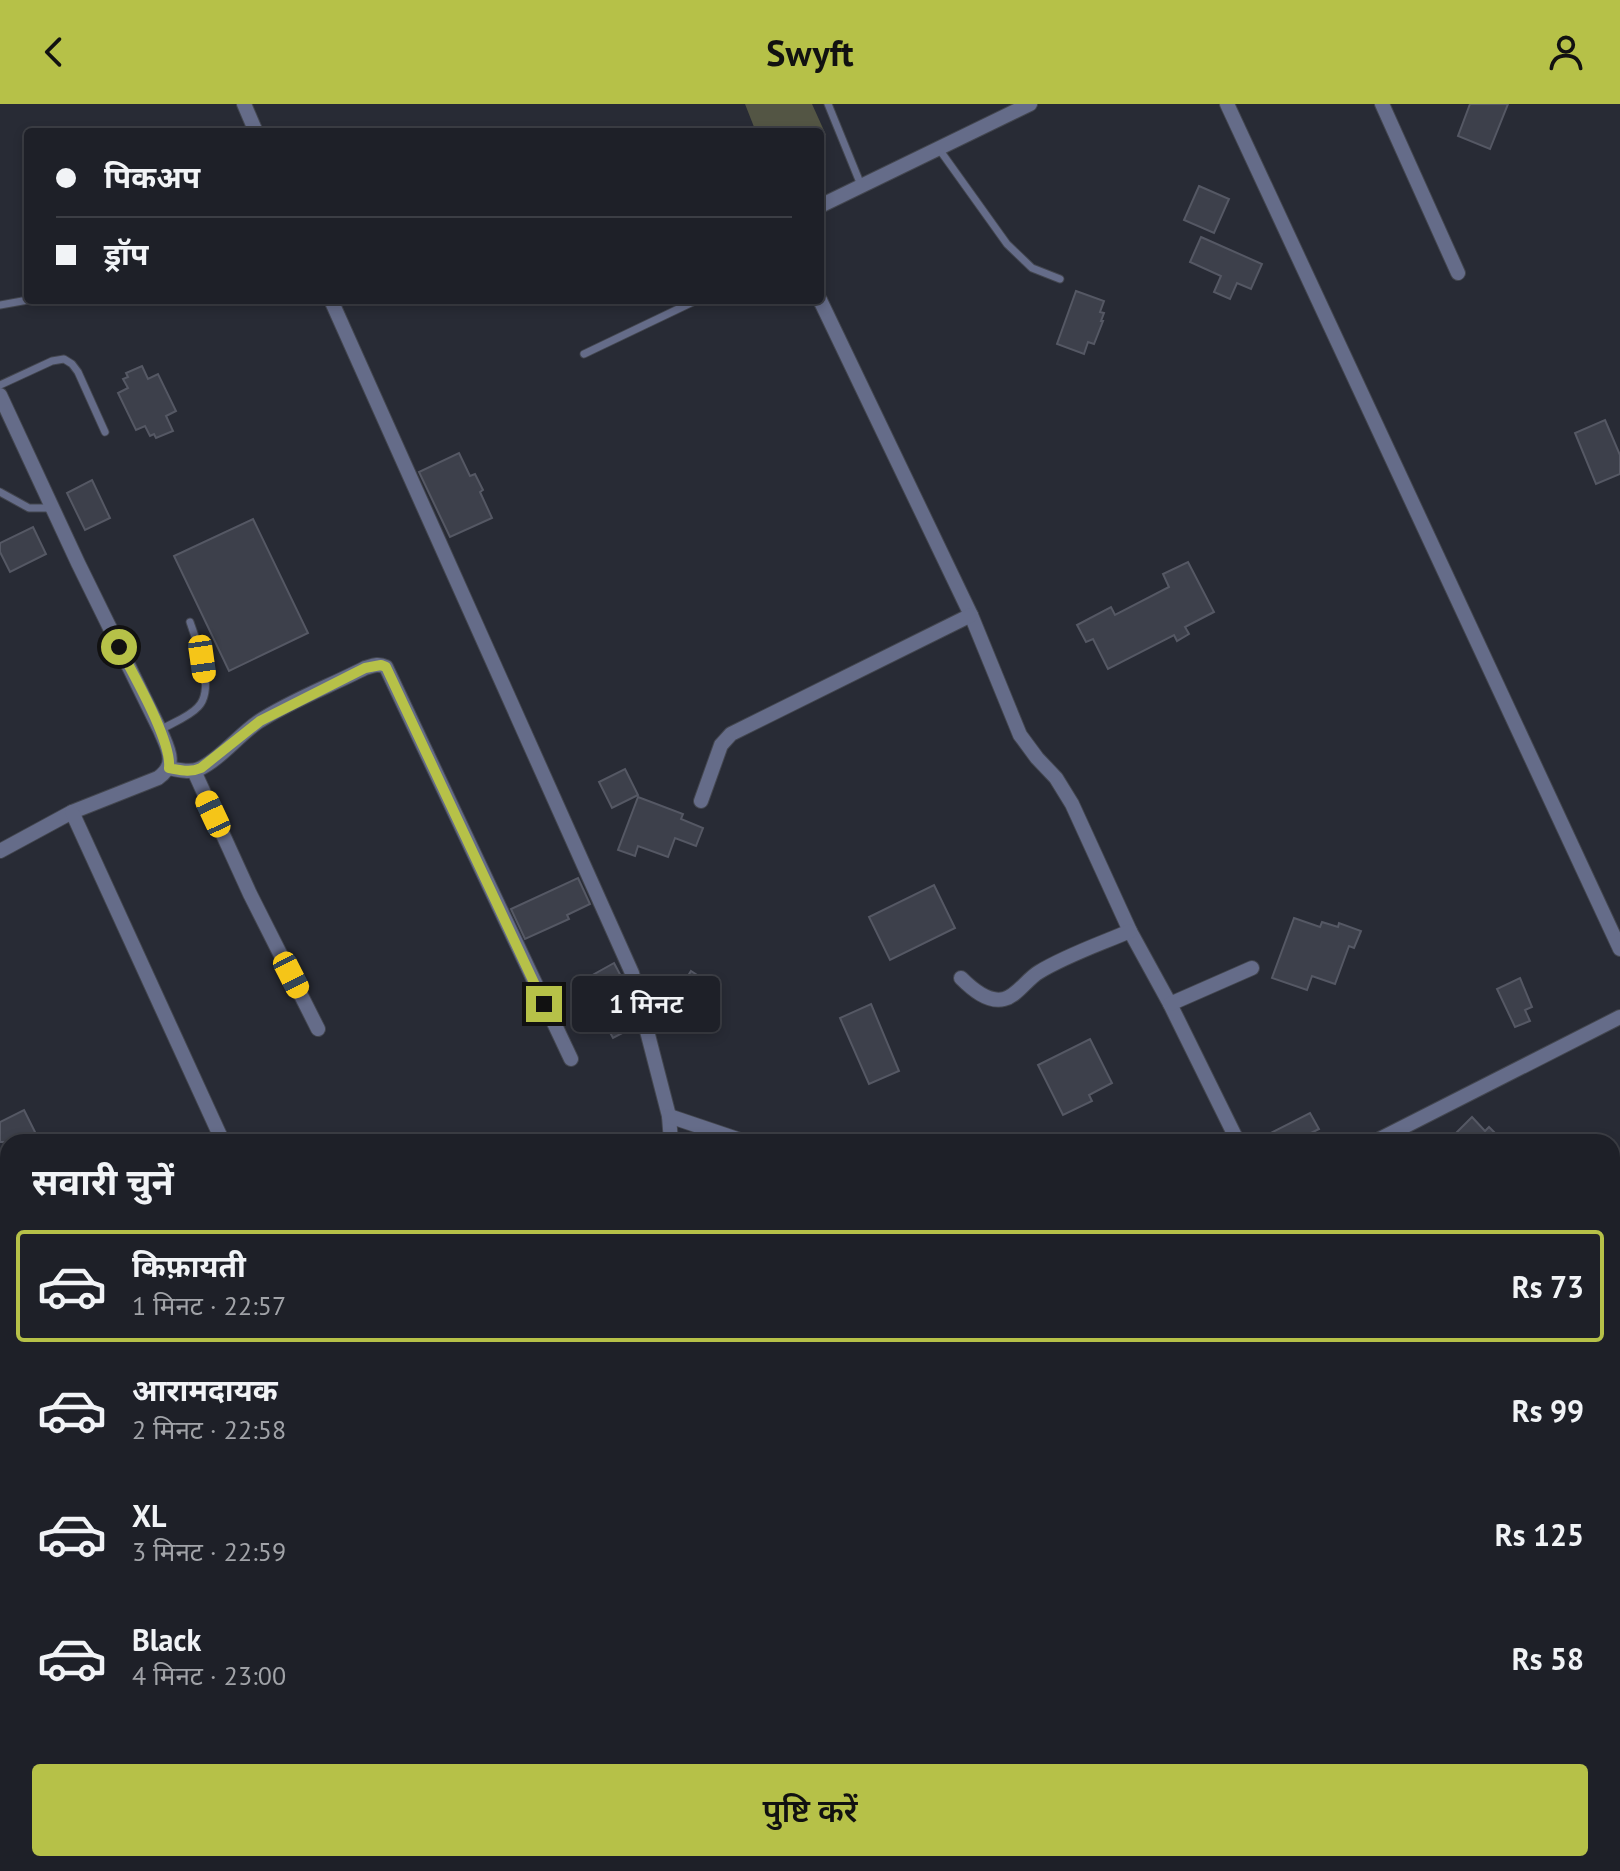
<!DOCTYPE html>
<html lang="hi">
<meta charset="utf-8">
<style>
body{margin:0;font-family:"PT Sans","Noto Sans Devanagari",sans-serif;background:#262830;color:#f1f3f6;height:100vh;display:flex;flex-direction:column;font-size:30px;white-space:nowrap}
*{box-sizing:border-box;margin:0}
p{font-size:26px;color:#a1a3a8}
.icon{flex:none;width:44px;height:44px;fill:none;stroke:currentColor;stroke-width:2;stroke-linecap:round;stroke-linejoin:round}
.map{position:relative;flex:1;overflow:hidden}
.drawer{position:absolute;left:0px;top:1030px;width:1620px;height:738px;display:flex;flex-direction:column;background:#1e2028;border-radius:24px 24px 0 0;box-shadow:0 4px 12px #0003,0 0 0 2px #3c3e45}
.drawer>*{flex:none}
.guide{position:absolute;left:24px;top:24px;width:800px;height:176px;border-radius:8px;box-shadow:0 4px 12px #0003,0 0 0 2px #3c3e45;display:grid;align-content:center;height:176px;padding:0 32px;background:#1e2028}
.end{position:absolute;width:36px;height:36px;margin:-18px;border:10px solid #b6c148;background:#111;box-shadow:0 0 0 4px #111}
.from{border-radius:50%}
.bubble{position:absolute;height:56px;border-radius:8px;background:#1e2028;box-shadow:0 4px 12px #0003,0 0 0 2px #3c3e45;font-size:26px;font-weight:600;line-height:56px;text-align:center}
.car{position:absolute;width:24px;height:48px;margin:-24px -12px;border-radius:10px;box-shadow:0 0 6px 2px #0007;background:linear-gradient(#f5c518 24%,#345 0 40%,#f5c518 0 76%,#345 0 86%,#f5c518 0)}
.guide b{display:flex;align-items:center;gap:28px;height:76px;font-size:30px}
.guide b+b{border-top:2px solid #3c3e45}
.guide i{width:20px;height:20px;background:#f1f3f6}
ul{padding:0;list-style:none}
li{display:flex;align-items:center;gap:24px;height:112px;margin:0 16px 12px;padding:0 16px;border:4px solid transparent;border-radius:8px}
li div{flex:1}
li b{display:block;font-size:30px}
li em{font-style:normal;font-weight:600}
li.selected{border-color:#b6c148}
li>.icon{width:72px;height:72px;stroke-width:1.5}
h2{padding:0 32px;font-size:36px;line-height:96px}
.action{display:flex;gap:16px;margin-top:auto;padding:16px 32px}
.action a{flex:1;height:92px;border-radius:8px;background:#b6c148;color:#111;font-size:32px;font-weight:600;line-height:92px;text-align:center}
header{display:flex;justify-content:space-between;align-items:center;height:104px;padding:0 32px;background:#b6c148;color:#111;font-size:36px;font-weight:600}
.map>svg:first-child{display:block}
</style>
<header><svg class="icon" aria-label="back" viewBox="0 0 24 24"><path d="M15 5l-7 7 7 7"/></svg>Swyft<svg class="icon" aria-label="person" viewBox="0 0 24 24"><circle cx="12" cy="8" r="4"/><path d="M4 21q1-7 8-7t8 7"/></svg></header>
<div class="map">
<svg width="1620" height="1767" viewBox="0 0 1620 1767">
<rect width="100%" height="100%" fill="#282b35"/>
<polygon fill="#535544" points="745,0 812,0 826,31 820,34 820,28 756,28"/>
<g fill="#3d404b" stroke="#555864" stroke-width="2">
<polygon points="1470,0 1508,0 1490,45 1458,32"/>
<polygon points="1199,82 1229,95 1214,129 1184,116"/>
<polygon points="1201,133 1262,160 1251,185 1237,179 1230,195 1214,188 1221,172 1190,158"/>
<polygon points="1076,187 1104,197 1100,208 1104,209 1101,217 1103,217 1094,240 1088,238 1084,250 1057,240"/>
<polygon points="142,262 148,275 158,270 176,307 166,312 173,327 156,334 154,330 150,332 145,322 136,326 118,289 128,284 123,275 128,273 126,269"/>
<polygon points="1605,316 1620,351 1620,370 1596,380 1575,329"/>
<polygon points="459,349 470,372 475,370 483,386 480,388 492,414 450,433 419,368"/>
<polygon points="92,376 110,414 85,426 67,389"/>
<polygon points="253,415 308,529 229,567 174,452"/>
<polygon points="33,423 46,450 10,468 0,448 0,439"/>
<polygon points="1188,458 1214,508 1185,523 1189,530 1177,537 1174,531 1108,565 1093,535 1086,538 1077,521 1111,503 1115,511 1169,483 1163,470"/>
<polygon points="625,665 638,691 612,704 599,678"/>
<polygon points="638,693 683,710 681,715 703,724 696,742 675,734 668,753 638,742 635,752 618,746"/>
<polygon points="578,774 590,800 567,811 569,815 525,835 511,805"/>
<polygon points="934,781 955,824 890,856 869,813"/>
<polygon points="1294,814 1320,823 1322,818 1338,823 1339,819 1361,827 1354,844 1349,842 1335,880 1312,872 1307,886 1272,874"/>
<polygon points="614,859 623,876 636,922 613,934 582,877"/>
<polygon points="691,867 716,883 699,909 675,893"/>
<polygon points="1520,874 1532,903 1525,906 1530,917 1515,923 1497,885"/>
<polygon points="871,900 899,967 869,980 840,914"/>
<polygon points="1090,935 1112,979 1089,991 1092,997 1063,1011 1038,961"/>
<polygon points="24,1006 40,1038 0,1038 0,1018"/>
<polygon points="1310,1009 1319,1025 1293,1038 1253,1038"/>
<polygon points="1472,1013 1485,1027 1489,1023 1504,1038 1447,1038"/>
</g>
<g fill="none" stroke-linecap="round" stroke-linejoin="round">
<g stroke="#43464f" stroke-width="9">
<g id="lane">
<polyline points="828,0 861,81"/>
<polyline points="939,45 1007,140 1032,164 1060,175"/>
<polyline points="0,201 28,196"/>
<polyline points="584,250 697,196"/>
<polyline points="0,281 52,257 64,255 72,260 78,268 105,328"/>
<polyline points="0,388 29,404 52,404"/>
<path d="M 160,626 C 172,619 189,613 198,603 C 216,585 197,539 190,518"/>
</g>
</g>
<g stroke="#43464f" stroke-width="16">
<g id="street">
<polyline points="244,0 256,28"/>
<polyline points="1227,0 1620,845"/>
<polyline points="1382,0 1458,169"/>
<polyline points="820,102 1030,0"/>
<polyline points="331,196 632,869 669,1012 671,1038"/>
<polyline points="820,196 971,511 1020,631 1037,654 1056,674 1072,700 1130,827 1170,900 1238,1038"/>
<path d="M 0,291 L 78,459 L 160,626 C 168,645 178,660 158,674 L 72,708 L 0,747"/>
<path d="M 169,664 C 178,666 190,669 199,665 C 219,656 239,631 258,618 C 290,597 330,582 365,564 C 372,562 378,559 386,563 L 571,955"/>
<polyline points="194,667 250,790 318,925"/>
<polyline points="701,697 721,641 731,630 971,511"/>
<polyline points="72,708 223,1038"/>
<path d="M 961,874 C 972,885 988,899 1004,895 C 1017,892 1027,875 1039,868 C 1067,851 1100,840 1130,827"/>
<polyline points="1170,900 1252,864"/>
<polyline points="669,1012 746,1038"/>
<polyline points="1374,1038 1620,913"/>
<polyline points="0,1132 8,1129"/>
<polyline points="0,1329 8,1326"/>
<polyline points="0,1500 8,1497"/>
<polyline points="0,1580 8,1597"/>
<polyline points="85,1760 88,1767"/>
<polyline points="953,1760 954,1767"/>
<polyline points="1112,1760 1114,1767"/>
<polyline points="1566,1760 1569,1767"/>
</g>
</g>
<use href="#lane" stroke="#656c89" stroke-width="7"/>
<use href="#street" stroke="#656c89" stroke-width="14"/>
</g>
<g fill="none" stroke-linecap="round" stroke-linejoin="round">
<path stroke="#b6c148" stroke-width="10" d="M 119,543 C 133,570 172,637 169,664 C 180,666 190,669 201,664 L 260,617 L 365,564 L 381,561 L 386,563 L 544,900"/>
</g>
</svg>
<i class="end from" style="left:119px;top:543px"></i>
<i class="end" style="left:544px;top:900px"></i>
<div class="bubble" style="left:572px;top:872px;width:148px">1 मिनट</div>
<i class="car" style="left:202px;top:555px;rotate:172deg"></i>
<i class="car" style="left:213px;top:710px;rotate:335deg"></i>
<i class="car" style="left:291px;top:871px;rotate:153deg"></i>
<div class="guide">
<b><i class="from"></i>पिकअप</b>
<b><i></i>ड्रॉप</b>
</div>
<section class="drawer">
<h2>सवारी चुनें</h2>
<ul>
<li class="selected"><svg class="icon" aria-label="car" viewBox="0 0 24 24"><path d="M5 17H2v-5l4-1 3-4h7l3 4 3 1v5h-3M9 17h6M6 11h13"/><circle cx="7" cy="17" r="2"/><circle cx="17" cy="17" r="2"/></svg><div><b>किफ़ायती</b><p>1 मिनट · 22:57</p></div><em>Rs 73</em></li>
<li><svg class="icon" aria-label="car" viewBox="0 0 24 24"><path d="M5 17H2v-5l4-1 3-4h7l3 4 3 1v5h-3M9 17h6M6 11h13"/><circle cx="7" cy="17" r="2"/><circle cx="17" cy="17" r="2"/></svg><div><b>आरामदायक</b><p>2 मिनट · 22:58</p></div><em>Rs 99</em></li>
<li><svg class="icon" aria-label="car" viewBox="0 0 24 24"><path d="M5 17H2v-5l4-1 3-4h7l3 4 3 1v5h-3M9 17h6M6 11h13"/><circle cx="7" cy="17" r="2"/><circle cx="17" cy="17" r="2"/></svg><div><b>XL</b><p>3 मिनट · 22:59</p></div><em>Rs 125</em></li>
<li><svg class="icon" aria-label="car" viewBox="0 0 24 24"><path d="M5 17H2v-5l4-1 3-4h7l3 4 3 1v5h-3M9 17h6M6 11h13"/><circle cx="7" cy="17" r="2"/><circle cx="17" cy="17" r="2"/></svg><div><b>Black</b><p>4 मिनट · 23:00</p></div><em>Rs 58</em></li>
</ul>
<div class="action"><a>पुष्टि करें</a></div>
</section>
</div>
